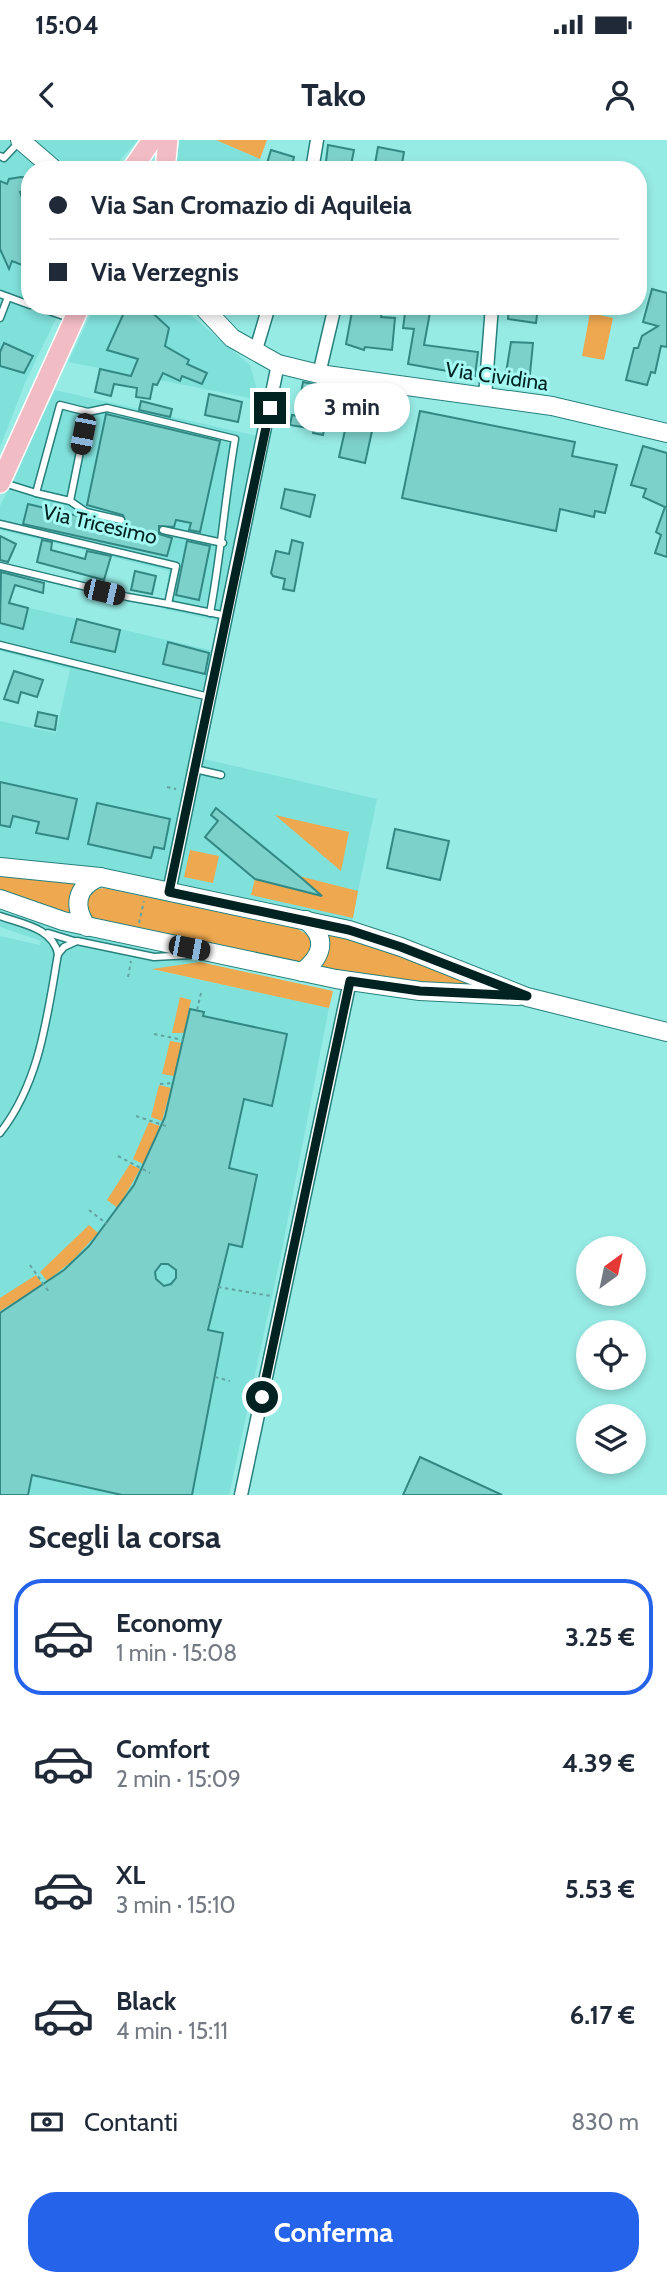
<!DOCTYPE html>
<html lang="it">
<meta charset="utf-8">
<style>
body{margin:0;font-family:Cabin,sans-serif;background:#f6f6f7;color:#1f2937;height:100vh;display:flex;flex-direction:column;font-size:26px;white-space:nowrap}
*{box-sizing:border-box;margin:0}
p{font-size:23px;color:#747a83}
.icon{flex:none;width:38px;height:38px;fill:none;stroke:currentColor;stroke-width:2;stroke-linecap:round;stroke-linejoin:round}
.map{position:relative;height:1355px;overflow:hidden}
.side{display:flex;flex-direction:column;background:#fff;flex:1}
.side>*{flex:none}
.banner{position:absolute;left:21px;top:21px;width:626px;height:154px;border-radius:28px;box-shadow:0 4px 10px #0003;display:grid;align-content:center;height:154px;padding:0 28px;background:#fff}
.needle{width:46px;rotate:33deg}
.fabs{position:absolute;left:576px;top:1096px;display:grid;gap:14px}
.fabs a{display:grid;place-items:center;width:70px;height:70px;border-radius:50%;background:#fff;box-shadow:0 4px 10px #0003;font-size:35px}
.end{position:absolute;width:32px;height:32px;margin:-16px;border:9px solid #002221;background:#fff;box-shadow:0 0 0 4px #fff}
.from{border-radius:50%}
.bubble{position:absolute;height:49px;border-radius:24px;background:#fff;box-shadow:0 4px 10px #0003;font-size:23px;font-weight:800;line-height:49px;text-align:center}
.car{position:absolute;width:21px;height:42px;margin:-21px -10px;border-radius:9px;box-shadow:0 0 5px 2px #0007;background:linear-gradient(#222 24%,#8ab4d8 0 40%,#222 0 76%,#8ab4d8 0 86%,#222 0)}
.banner b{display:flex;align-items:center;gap:24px;height:66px;font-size:26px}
.banner b+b{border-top:2px solid #e0e1e3}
.banner i{width:18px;height:18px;background:#1f2937}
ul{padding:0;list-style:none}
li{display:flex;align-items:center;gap:21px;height:116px;margin:0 14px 10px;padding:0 14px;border:4px solid transparent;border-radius:28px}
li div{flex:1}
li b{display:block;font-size:26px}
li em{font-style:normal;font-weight:800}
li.current{border-color:#2563eb}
li>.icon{width:63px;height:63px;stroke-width:1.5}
h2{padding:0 28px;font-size:32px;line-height:84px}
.pay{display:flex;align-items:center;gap:18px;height:77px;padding:0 28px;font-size:26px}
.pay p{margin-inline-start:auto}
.button{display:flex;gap:14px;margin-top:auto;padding:14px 28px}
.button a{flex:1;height:80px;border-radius:28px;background:#2563eb;color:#fff;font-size:28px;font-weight:800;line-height:80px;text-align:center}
.status{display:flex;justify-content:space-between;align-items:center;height:49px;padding:0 35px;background:#fff;direction:ltr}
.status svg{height:19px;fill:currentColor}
header{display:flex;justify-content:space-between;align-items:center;height:91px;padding:0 28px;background:#fff;font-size:32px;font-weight:800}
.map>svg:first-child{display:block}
</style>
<div class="status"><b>15:04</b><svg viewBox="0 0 49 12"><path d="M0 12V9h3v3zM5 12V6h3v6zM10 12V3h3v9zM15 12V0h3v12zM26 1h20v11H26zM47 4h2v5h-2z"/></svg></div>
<header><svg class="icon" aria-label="back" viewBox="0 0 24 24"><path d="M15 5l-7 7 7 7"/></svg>Tako<svg class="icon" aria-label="person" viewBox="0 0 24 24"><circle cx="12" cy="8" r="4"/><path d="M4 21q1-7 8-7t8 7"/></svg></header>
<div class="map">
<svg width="667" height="1355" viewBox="0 0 667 1355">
<rect width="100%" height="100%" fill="#97ebe5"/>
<g fill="#80e1db">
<polygon points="0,0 11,0 46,30 30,30 30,166 62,166 25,243 0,307"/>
<polygon points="32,0 138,0 118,22 99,30 73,29"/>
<polygon points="177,0 216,0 260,19 255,30 173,30"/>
<polygon points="95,166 180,166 250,225 260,260 68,222"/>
<polygon points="55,250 257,296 219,481 163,469 169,431 0,390 0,366"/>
<polygon points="0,461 214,511 166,739 162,742 0,721 0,581 56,593 70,529 0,511"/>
<polygon points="204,619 377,659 352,781 183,747 178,742"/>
<polygon points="0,770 87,796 200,822 155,830 329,868 281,1115 229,1355 0,1355 0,796 40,805 41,801 0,787"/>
</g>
<g fill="#eea84f">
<polygon points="216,0 267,0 260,19"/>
<polygon points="590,173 613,178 604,220 582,216"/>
<polygon points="275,675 349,692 341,731"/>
<polygon points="190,710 219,716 213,743 184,737"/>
<polygon points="0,735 79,743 71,776 0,750"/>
<polygon points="299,736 358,751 353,778 251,755 255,739 321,755"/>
<polygon points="104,748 298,789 309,796 312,809 310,817 297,824 91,778 86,769 88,757 97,749"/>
<polygon points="322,794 356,801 486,847 486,850 316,828"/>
<polygon points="200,822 333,851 329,868 152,829"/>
<polygon points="180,857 191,860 184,893 172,893"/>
<polygon points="170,901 182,903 174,936 162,934"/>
<polygon points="159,945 171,948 162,981 151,977"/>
<polygon points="149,982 160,986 143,1024 133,1019"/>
<polygon points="130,1024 140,1029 118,1068 107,1060"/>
<polygon points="89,1085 98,1093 72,1121 47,1141 40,1132"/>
<polygon points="36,1135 43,1145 0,1171 0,1158"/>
</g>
<g fill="#7dd1cb" stroke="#328984" stroke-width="2" fill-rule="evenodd">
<polygon points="328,5 354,10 350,30 325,30"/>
<polygon points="378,7 404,12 401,30 374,30"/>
<polygon points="271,10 294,17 291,30 265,30"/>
<polygon points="21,37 30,38 30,49 20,52 30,80 30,128 12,121 9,129 0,109 0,41 7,44 9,39"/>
<polygon points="652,149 667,153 667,207 661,206 655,233 651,232 647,245 626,240 634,208 638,208 642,196 658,186 643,182"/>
<polygon points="127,166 145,166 169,188 165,206 189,220 187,224 207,233 202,244 182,236 180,241 163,233 157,245 153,244 150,259 136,257 137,248 114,244 111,256 95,252 100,229 131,236 138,219 107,210"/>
<polygon points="353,166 383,166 381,177 395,178 392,210 365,207 364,210 346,204"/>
<polygon points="406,166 431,167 424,205 478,212 475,236 408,224 414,189 403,188"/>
<polygon points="509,166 538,166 536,183 508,179"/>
<polygon points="511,202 533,203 529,244 505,239"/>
<polygon points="4,203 33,216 24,233 0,226 0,212"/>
<polygon points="303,242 318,245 315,260 330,262 323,295 313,293 314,289 290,285 292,275 297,276"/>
<polygon points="209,254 242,262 238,282 205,275"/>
<polygon points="141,261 172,269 170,277 139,270"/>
<polygon points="420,271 575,302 572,316 617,325 605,373 595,371 594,377 560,369 556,391 402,358"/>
<polygon points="106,274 220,301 200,392 189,390 191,383 176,380 174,387 159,386 159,394 172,398 167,416 23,384 28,364 120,386 126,383 123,375 87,365"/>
<polygon points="348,277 374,282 365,323 339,317"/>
<polygon points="643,306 667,313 667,417 655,413 661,395 656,392 665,367 643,357 646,349 631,345"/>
<polygon points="285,349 315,355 310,377 281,368"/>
<polygon points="0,396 16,404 8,422 0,420"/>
<polygon points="42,400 52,402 51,410 85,419 87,411 111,416 104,440 37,422"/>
<polygon points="292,400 303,403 294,451 283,449 285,439 273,436 271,433 276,411 289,414"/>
<polygon points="187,401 210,406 199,460 176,455"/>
<polygon points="135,431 156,436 152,454 131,450"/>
<polygon points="1,432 44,443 43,453 15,445 9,463 28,468 23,489 0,483"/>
<polygon points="77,479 120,490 115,512 71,502"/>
<polygon points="168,502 209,513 205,534 163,524"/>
<polygon points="14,531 43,540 37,557 21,552 18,563 4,559"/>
<polygon points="38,572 57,576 55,590 35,586"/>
<polygon points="0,642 77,659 68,699 36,693 39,682 13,676 10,687 0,685"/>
<polygon points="97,663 170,679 164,709 154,707 151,718 88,704"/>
<polygon points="216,668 299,736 322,756 255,739 205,697 218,681 211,675"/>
<polygon points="395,689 449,701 440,740 387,728"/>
<path d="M 190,869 L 204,872 L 203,876 L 287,894 L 272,966 L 244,959 L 229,1028 L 257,1035 L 242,1107 L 229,1104 L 208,1190 L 223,1193 L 192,1355 L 122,1355 L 32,1335 L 28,1355 L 0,1355 L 0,1173 L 64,1130 L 89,1106 L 134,1045 L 165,977 ZM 161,1124 L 168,1124 L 176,1130 L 176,1138 L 171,1144 L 164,1146 L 156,1139 L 155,1132 Z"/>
<polygon points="420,1317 502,1355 403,1355"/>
</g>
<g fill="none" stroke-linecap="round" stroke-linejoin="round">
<g stroke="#27807c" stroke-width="9">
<g id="lane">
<polyline points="0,16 4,18 19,2"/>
<polyline points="0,154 30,165"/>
<polyline points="35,166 72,179"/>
<polyline points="0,178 8,157"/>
<path d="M 88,272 L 70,361 L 36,353 L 60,265 L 88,272 L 107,268 L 235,299 C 225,357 221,415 210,473"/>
<polyline points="4,343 36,353"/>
<polyline points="70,361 86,372 121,380"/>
<polyline points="0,384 176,426 168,464 227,476"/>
<polyline points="163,390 223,403"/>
<polyline points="0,426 128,457 168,464"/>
<polyline points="0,505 209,557"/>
<polyline points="195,629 221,635"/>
<path d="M 0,776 C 22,784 53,788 58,814 C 47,877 40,942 0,993"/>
<polyline points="48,793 74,801"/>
<polyline points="58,814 64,807 77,801 154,817 190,815"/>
</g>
</g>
<g stroke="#27807c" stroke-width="15">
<g id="street">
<polyline points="312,30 317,0"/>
<polyline points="255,213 269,166"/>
<polyline points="319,234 335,166"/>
<polyline points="485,256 492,166"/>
<polyline points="169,752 278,224"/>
<polyline points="241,1355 350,841"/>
</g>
</g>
<g stroke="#27807c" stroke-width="20">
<g id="secondary">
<polyline points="20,0 55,30"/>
<polyline points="202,166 232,198 278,224 319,234 552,266 667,293"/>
<polyline points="0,727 100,737 349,790 401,807 527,857 667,892"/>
<polyline points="0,759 63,781 336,839 420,851 518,856"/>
<path d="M 87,787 C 73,767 75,747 100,737"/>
<path d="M 302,832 C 323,816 328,798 306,780"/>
</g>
</g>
<g stroke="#fff" stroke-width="22">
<g id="primary">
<polyline points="132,29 152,0"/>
<polyline points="165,30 168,0"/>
<polyline points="0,343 80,166"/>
</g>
</g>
<g stroke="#62a4a0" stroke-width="2" stroke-dasharray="3.5 3.5" stroke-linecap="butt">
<polyline points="167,647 176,649"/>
<polyline points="139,783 144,761"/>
<polyline points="128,837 131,821"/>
<polyline points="197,870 201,853"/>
<polyline points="154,894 183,900"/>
<polyline points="160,944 173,943"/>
<polyline points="136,976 169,987"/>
<polyline points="118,1016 150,1033"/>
<polyline points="89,1070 107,1084"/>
<polyline points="30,1125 49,1152"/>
<polyline points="218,1147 271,1156"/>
<polyline points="215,1237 230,1241"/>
</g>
<use href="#lane" stroke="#fff" stroke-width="6"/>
<use href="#street" stroke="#fff" stroke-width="12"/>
<use href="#secondary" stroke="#fff" stroke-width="18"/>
<use href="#primary" stroke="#f2bcc4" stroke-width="19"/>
</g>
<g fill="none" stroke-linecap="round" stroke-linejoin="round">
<polyline stroke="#002221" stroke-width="9" points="262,1257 350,841 420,851 527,856 401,807 349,790 169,752 270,268"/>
</g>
<g text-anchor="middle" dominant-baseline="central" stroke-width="6" stroke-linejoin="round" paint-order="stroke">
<g font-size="21" fill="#002221" stroke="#a4f9f3">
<text transform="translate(497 236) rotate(8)">Via Cividina</text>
<text transform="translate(100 384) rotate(13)">Via Tricesimo</text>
</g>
</g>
</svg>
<div class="fabs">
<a><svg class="needle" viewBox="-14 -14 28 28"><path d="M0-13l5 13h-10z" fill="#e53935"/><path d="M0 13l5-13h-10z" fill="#747a83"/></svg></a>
<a><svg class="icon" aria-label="locate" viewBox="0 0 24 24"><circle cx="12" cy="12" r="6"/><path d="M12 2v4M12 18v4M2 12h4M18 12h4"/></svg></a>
<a><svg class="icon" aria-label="layers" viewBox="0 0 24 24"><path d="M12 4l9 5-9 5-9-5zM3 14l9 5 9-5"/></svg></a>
</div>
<i class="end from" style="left:262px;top:1257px"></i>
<i class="end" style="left:270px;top:268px"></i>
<div class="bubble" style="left:294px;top:243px;width:116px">3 min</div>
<i class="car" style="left:83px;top:294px;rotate:191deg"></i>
<i class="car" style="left:104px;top:452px;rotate:103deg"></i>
<i class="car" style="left:189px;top:808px;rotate:101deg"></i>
<div class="banner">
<b><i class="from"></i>Via San Cromazio di Aquileia</b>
<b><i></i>Via Verzegnis</b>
</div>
</div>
<section class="side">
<h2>Scegli la corsa</h2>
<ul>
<li class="current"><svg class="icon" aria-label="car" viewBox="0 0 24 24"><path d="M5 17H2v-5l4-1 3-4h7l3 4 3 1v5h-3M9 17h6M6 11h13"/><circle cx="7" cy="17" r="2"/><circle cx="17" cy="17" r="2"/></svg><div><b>Economy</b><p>1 min · 15:08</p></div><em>3.25 €</em></li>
<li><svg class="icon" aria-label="car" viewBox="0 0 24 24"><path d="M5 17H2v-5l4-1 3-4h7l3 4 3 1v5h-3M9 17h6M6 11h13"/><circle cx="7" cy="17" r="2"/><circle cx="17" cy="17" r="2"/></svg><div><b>Comfort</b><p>2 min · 15:09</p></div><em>4.39 €</em></li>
<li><svg class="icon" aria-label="car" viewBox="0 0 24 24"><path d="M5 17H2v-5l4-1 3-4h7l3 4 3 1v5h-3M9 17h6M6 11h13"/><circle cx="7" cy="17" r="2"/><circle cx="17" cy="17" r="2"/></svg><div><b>XL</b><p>3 min · 15:10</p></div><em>5.53 €</em></li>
<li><svg class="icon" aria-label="car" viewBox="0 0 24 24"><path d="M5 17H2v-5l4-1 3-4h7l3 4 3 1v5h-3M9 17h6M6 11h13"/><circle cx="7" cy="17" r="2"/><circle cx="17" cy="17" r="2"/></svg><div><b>Black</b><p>4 min · 15:11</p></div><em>6.17 €</em></li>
</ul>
<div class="pay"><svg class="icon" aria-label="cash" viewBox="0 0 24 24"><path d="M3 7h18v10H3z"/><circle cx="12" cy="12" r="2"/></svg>Contanti<p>830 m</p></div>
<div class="button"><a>Conferma</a></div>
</section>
